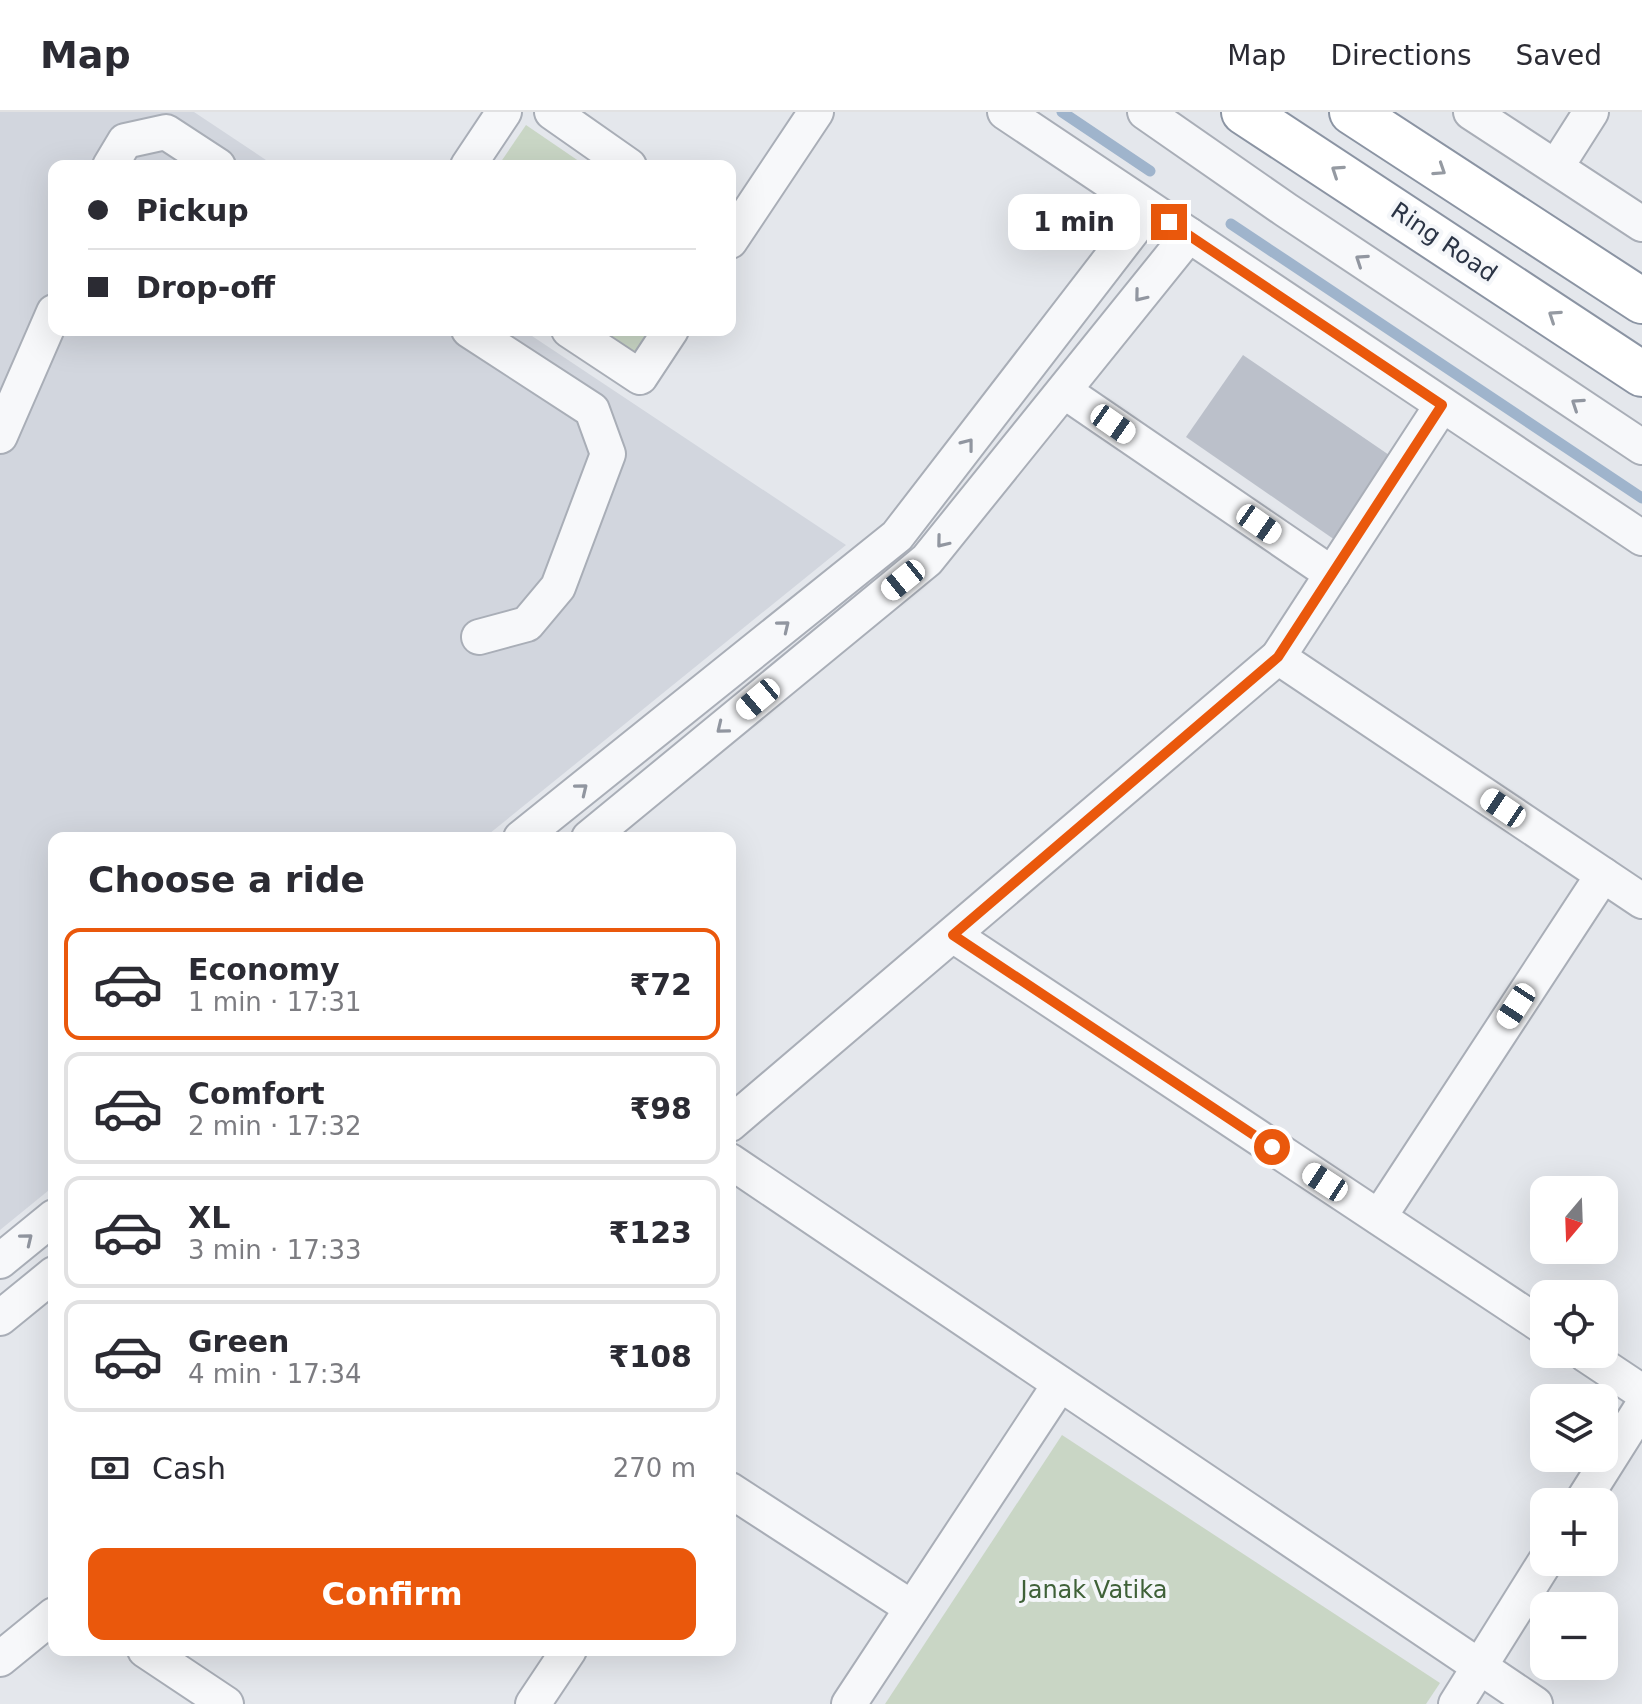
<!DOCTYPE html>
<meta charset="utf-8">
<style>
body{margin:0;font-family:"DejaVu Sans",sans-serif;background:#f7f7f7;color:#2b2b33;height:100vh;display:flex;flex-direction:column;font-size:30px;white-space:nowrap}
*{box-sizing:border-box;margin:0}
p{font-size:26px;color:#7c7c81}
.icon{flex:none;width:44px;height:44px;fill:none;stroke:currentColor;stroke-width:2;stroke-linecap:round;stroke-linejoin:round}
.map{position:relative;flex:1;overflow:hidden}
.sheet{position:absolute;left:48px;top:720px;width:688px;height:824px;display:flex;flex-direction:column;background:#fff;border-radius:16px;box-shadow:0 8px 32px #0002}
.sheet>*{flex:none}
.guide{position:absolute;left:48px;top:48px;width:688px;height:176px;border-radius:16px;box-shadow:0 8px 32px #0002;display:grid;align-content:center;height:176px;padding:0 40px;background:#fff}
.needle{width:52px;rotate:199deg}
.buttons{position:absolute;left:1530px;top:1064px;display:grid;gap:16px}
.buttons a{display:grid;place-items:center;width:88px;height:88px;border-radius:16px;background:#fff;box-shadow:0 8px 32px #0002;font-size:40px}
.end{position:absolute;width:36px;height:36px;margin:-18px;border:10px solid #ea580c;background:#fff;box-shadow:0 0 0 4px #fff}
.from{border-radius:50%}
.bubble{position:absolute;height:56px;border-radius:16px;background:#fff;box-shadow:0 8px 32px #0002;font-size:26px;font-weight:700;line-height:56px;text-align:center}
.car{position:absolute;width:24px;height:48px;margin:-24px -12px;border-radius:10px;box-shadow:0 0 6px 2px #0007;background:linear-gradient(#fff 24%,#345 0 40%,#fff 0 76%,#345 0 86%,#fff 0)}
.guide b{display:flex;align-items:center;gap:28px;height:76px;font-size:30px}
.guide b+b{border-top:2px solid #e1e1e2}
.guide i{width:20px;height:20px;background:#2b2b33}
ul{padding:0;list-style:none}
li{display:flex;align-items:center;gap:24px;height:112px;margin:0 16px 12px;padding:0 24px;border:4px solid #e1e1e2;border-radius:16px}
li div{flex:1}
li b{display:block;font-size:30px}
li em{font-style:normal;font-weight:700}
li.current{border-color:#ea580c}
li>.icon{width:72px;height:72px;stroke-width:1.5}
h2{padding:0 40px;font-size:36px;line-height:96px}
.pay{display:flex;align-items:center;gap:20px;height:88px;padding:0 40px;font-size:30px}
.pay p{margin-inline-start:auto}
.button{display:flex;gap:16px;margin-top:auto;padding:16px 40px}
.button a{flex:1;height:92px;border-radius:16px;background:#ea580c;color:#fff;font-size:32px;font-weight:700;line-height:92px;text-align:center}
header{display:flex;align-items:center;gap:48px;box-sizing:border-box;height:112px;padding:0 40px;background:#fff;border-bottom:2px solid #e1e1e2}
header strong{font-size:38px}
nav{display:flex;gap:44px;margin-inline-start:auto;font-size:28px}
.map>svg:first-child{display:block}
</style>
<header>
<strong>Map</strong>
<nav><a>Map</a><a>Directions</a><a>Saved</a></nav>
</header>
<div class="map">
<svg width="1642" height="1592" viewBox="0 0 1642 1592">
<rect width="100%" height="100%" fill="#e4e7ec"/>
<polygon fill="#d2d6de" points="0,0 194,0 275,54 54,54 54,218 523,218 846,433 484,726 54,726 54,1074 0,1118"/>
<g fill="#c9d6c5">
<polygon points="526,13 586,54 498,54"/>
<polygon points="597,218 649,218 633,242"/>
<polygon points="1062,1323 1440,1571 1426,1592 885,1592"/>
</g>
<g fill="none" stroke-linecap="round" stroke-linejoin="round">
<g stroke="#9fb4cc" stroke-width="11">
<polyline points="1062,0 1150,59"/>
<polyline points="1231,112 1642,386"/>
</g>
</g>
<polygon fill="#bbc0ca" points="1243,243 1392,345 1335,428 1186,325"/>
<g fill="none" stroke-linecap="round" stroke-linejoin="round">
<g stroke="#a9aeb7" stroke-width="38">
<g id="minor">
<polyline points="552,0 629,54"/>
<polyline points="1005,0 1642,426"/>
<polyline points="1145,0 1286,98 1642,335"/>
<polyline points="1471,0 1642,112"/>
<polyline points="110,54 125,29 166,20 218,54"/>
<polyline points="468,54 504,0"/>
<polyline points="1556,55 1591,0"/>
<polyline points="730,129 816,0"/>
<polyline points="469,218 592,298 608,342 558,475 527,512 479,525"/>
<polyline points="569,218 640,265 671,218"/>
<polyline points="1064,279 1332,462"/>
<polyline points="0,324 54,200"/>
<polyline points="1278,545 1642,789"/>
<polyline points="521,726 897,424 1149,97"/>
<polyline points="589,726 927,448 1189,123"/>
<polyline points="953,823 1544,1215"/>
<polyline points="730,1012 1278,545 1442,293"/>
<polyline points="730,1049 1535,1592"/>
<polyline points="1379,1105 1603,763"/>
<polyline points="0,1149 54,1105"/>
<polyline points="0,1206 54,1162"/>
<polyline points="1585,1242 1642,1280"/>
<polyline points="730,1378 912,1496"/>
<polyline points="1582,1390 1642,1295"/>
<polyline points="145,1538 226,1592"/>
<polyline points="0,1547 54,1503"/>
<polyline points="533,1592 569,1538"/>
<polyline points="849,1592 1060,1272"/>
<polyline points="1456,1592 1545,1450"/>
</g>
</g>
<g stroke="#8b94a3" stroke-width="48">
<g id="highway">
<polyline points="1244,0 1642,262"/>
<polyline points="1352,0 1642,189"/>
</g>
</g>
<use href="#minor" stroke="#f7f8fa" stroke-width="34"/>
<use href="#highway" stroke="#fff" stroke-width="44"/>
</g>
<defs><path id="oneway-chevron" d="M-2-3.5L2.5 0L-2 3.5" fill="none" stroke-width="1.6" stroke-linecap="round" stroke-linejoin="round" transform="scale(2)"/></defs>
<g stroke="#959aa2">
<use href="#oneway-chevron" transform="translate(1440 58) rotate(33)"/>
<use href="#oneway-chevron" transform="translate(1337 59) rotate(-146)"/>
<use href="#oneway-chevron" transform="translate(1554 204) rotate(-146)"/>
</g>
<g stroke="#9196a0">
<use href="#oneway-chevron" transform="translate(1361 148) rotate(-146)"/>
<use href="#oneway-chevron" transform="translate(1140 184) rotate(129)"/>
<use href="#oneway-chevron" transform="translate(1577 292) rotate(-146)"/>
<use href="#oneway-chevron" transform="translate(968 332) rotate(-52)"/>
<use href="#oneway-chevron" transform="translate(942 430) rotate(129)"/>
<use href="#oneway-chevron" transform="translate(784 514) rotate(-39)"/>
<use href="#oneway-chevron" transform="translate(722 616) rotate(141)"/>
<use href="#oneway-chevron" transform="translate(582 677) rotate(-39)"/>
<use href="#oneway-chevron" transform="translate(27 1127) rotate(-39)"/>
</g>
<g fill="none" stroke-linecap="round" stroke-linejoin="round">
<polyline stroke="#ea580c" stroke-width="10" points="1169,110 1442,293 1278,545 953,823 1272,1035"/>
</g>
<g text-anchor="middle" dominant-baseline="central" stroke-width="8" stroke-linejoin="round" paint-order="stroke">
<g font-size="24" fill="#2b3445" stroke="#f4f6f9">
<text transform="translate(1444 130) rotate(34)">Ring Road</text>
</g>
<g font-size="24" fill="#3f6138" stroke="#f4f6f9">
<text x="1094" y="1478">Janak Vatika</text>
</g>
</g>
</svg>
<div class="buttons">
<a><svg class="needle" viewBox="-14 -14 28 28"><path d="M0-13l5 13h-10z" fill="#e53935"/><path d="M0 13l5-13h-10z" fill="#7c7c81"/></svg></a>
<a><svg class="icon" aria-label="locate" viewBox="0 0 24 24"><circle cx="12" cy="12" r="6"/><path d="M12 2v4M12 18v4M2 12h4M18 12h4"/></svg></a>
<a><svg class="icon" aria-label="layers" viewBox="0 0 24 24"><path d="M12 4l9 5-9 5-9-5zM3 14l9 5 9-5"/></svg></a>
<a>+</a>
<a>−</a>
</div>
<i class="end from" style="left:1272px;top:1035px"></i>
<i class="end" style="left:1169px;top:110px"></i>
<div class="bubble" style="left:1008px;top:82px;width:132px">1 min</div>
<i class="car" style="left:1113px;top:312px;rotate:125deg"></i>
<i class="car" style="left:1259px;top:412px;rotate:125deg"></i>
<i class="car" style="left:903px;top:468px;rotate:231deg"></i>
<i class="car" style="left:758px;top:587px;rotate:230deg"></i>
<i class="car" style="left:1503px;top:696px;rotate:304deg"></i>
<i class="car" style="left:1516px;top:894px;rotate:213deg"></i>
<i class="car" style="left:1325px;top:1070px;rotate:303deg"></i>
<div class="guide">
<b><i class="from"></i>Pickup</b>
<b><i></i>Drop-off</b>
</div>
<section class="sheet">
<h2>Choose a ride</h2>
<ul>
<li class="current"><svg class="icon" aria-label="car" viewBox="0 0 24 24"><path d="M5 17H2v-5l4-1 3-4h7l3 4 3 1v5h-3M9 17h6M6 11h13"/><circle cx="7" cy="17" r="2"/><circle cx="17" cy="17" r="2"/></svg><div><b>Economy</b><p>1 min · 17:31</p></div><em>₹72</em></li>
<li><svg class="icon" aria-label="car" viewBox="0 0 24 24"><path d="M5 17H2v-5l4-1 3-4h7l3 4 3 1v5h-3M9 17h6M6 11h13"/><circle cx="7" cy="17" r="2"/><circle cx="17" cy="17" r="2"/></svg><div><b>Comfort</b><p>2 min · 17:32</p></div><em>₹98</em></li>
<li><svg class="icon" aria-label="car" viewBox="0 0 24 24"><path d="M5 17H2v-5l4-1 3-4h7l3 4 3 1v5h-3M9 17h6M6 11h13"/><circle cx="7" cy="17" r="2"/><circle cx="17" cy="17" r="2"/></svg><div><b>XL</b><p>3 min · 17:33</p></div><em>₹123</em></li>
<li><svg class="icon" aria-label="car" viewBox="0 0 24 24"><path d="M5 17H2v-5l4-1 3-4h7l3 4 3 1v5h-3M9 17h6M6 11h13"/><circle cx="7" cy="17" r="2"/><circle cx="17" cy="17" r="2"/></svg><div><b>Green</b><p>4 min · 17:34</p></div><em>₹108</em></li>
</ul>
<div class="pay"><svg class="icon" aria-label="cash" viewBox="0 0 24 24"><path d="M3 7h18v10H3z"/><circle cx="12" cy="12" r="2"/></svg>Cash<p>270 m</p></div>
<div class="button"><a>Confirm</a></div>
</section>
</div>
